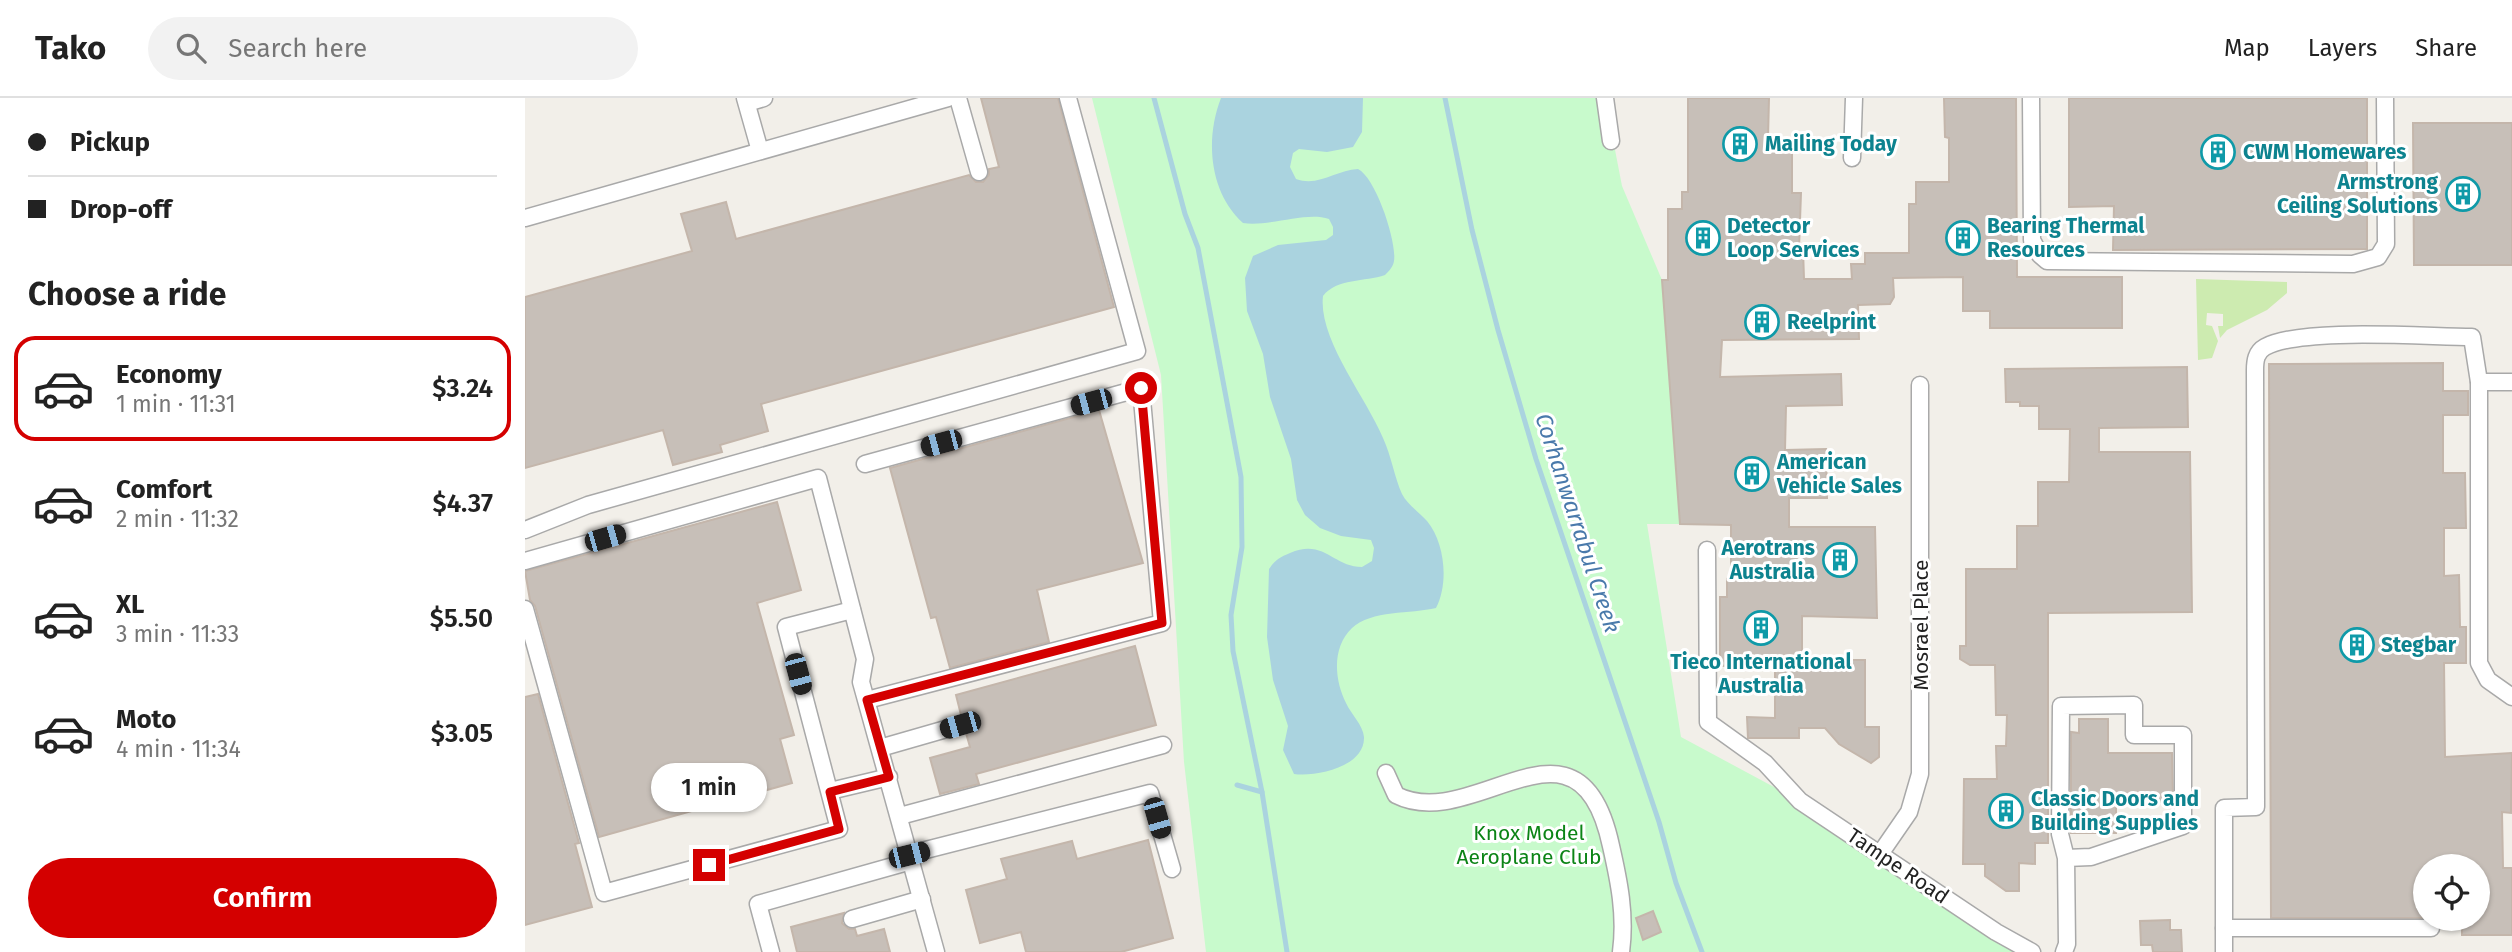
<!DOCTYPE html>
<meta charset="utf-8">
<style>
body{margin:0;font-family:"Fira Sans",sans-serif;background:#f2f2f2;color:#222;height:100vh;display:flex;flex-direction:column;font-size:26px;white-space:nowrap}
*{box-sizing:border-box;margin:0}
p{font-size:23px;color:#767676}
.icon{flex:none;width:38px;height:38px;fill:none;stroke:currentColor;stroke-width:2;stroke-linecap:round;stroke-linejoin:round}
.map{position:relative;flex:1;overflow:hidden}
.sheet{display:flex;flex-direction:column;background:#fff;width:525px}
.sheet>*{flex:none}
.guide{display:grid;align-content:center;height:154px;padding:0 28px;background:#fff}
.fabs{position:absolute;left:1888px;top:756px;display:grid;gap:14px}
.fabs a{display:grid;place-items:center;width:77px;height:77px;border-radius:50%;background:#fff;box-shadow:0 2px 5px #0004;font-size:35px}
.end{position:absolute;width:32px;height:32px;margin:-16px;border:9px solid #d40000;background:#fff;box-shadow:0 0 0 4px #fff}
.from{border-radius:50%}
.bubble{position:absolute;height:49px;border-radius:24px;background:#fff;box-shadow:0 2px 5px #0004;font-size:23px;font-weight:600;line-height:49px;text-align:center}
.car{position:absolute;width:21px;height:42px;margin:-21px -10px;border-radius:9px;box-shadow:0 0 5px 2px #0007;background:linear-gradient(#222 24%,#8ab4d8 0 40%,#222 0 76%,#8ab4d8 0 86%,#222 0)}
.guide b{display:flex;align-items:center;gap:24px;height:66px;font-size:26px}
.guide b+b{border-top:2px solid #e0e0e0}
.guide i{width:18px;height:18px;background:#222}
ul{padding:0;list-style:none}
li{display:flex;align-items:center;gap:21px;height:105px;margin:0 14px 10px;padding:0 14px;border:4px solid transparent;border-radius:21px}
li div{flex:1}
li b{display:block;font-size:26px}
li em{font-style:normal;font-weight:600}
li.selected{border-color:#d40000}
li>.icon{width:63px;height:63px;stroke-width:1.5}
h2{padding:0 28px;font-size:32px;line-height:84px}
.primary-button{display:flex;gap:14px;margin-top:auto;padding:14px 28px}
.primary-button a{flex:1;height:80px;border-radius:42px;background:#d40000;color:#fff;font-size:28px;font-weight:600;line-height:80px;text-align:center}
header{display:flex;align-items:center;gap:42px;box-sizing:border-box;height:98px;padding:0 35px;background:#fff;border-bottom:2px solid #e0e0e0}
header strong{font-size:33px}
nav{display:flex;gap:38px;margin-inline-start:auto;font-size:24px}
.search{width:490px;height:63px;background:#f2f2f2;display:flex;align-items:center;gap:18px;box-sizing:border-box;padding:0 24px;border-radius:38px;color:#767676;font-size:26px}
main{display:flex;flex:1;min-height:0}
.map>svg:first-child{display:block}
</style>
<header>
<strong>Tako</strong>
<div class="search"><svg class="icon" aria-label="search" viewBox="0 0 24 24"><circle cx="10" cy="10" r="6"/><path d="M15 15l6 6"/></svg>Search here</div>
<nav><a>Map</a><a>Layers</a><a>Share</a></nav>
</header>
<main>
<section class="sheet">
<div class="guide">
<b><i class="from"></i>Pickup</b>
<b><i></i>Drop-off</b>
</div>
<h2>Choose a ride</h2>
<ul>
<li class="selected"><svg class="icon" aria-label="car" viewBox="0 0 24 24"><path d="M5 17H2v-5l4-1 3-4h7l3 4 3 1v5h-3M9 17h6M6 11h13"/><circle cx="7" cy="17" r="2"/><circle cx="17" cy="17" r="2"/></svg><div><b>Economy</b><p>1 min · 11:31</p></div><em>$3.24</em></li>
<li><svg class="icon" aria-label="car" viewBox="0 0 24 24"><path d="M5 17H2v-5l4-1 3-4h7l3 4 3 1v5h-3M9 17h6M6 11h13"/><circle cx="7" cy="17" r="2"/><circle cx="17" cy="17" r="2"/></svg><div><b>Comfort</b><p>2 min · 11:32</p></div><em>$4.37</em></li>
<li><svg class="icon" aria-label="car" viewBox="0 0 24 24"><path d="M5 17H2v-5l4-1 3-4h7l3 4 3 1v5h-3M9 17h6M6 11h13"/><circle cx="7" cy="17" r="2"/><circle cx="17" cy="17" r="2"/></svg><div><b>XL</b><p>3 min · 11:33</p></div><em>$5.50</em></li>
<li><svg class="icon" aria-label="car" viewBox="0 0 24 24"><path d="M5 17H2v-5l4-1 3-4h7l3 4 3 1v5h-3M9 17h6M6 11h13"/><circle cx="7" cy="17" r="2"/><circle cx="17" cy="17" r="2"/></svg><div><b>Moto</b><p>4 min · 11:34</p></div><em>$3.05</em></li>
</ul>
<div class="primary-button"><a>Confirm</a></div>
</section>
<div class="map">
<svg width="1987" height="854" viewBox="0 0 1987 854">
<rect width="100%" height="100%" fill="#f2efe9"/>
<polygon fill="#cdebb0" points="1671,181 1762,184 1762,195 1742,212 1702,232 1695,240 1693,228 1698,228 1698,216 1682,215 1681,227 1687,228 1693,243 1687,260 1673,262"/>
<polygon fill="#c8facc" points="567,0 1080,0 1097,88 1137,182 1155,426 1122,426 1156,639 1275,703 1471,834 1490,854 681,854 659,664 636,277"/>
<path fill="#aad3df" d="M 696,0 L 838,0 L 837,34 L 828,49 L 802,54 L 774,51 L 768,55 L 765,69 L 771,81 C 794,89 811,72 833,71 C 851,80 872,144 869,163 C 868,169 864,173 860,177 C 840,184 812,180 798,198 C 793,241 841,299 858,340 C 866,357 870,381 877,396 C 882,406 895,415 902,423 C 920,445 924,485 911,510 C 886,516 846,512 827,530 C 807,549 809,581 821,605 C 826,616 838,627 839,639 C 840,669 791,679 769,676 L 758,652 L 763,628 L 748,582 L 742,539 L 744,471 C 750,462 755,459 765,455 C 799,440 808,469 837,469 L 847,463 L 849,450 L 846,442 L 816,438 L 795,430 L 780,417 L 772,402 L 766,361 L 745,299 L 738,256 L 722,213 L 720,180 L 728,158 L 753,147 L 801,142 L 808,137 L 808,129 L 804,121 C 781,113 745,129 718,125 C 684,94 680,41 696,0 Z"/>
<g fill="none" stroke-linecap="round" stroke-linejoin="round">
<g stroke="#aad3df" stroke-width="5">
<polyline points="629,0 660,116 673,150 716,379 717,449 706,517 708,553 737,694"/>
<polyline points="920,0 947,132 973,232 1011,361 1134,724 1151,785 1177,854"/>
<polyline points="712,687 737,694 762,854"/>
</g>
</g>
<g fill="#c7bfb8" stroke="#c4b6ab" stroke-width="2">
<polygon points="456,0 533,0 589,209 236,306 243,333 195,347 197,354 148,367 138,332 0,370 0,199 167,153 156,116 201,104 211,141 444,77 451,84 458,84 464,77 464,71 474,69"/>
<polygon points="1163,0 1244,0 1243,41 1267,41 1267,95 1276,95 1274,151 1278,151 1279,181 1327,181 1326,166 1340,166 1340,155 1384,155 1384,106 1391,106 1391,84 1424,84 1424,40 1420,39 1419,0 1491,0 1492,179 1597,179 1597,230 1465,230 1465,213 1438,213 1438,179 1368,180 1369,199 1365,206 1333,207 1334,241 1197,242 1195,279 1316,276 1317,307 1261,308 1260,352 1301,351 1302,400 1264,400 1264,429 1350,429 1352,520 1277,518 1277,562 1340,562 1340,629 1354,629 1354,659 1346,665 1314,646 1300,630 1274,630 1274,640 1223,640 1222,619 1250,620 1250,567 1195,568 1195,499 1202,499 1202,481 1206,482 1206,427 1155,426 1137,182 1143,182 1143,111 1157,111 1157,94 1163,94"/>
<polygon points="1544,0 1842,0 1842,151 1588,152 1589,108 1544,109"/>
<polygon points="1888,25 1987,25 1987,167 1889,167"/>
<polygon points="1918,265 1918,293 1943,293 1943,317 1918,317 1918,375 1940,375 1941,430 1919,430 1919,478 1934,477 1935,529 1941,529 1941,565 1919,565 1920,659 1987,655 1986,715 1977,714 1978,770 1987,770 1987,837 1937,837 1937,821 1953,821 1953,768 1900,768 1900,820 1746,820 1744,266"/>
<polygon points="1662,269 1663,329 1574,330 1574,354 1665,354 1667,514 1523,515 1523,745 1510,745 1510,766 1494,765 1494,793 1481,793 1460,778 1460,766 1438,766 1439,681 1472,681 1471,648 1481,648 1482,617 1471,617 1470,567 1445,567 1435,561 1435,548 1441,548 1441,471 1492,471 1492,428 1513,428 1513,384 1544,384 1545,331 1514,331 1514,308 1495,308 1495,304 1481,304 1480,271"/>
<polygon points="574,312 618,465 512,492 524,544 425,570 411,519 406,520 365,370"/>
<polygon points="252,404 276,492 232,505 269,637 255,641 267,685 74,739 10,508 5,502 0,473"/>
<polygon points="610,548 631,627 451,676 454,686 415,696 405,660 445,649 441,635 445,625 436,617 431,597"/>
<polygon points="13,596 54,745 50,746 67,809 0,827 0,599"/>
<polygon points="1554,621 1583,621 1583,655 1647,655 1648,704 1591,704 1591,735 1546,735 1546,634 1554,635"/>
<polygon points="623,742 648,840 596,854 501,854 496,834 455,845 441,792 482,781 476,761 547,743 552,761"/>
<polygon points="1128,813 1136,834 1118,842 1111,820"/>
<polygon points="319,815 317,825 324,831 330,831 332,838 359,831 365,854 272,854 266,829"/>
<polygon points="1645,822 1645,832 1656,832 1657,854 1628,854 1627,847 1616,847 1615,823"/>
</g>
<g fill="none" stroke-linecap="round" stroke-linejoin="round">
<g stroke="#a9a9a9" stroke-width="19">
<g id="minor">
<polyline points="220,0 235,53"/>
<polyline points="433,0 454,74"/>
<polyline points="1080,0 1086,43"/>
<polyline points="1506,0 1507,142 1515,157 1522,163 1828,166 1853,159 1861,146 1860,0"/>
<polyline points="222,5 239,0"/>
<polyline points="1327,60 1329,0"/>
<polyline points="0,120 423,0"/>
<polyline points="1954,284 1987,284"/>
<polyline points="340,366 616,290 637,525 342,602"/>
<polyline points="0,432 63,407 612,253 543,0"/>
<polyline points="1182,452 1183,624 1240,665 1275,703 1471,834 1507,854"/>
<polyline points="0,463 293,380 340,561 336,584 411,854"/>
<polyline points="0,511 79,795 314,731 261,529 327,512"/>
<polyline points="355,650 435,627"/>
<path d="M 861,675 L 871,697 C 949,737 1054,597 1086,748 C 1094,783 1101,817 1096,854"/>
<polyline points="305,693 364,679"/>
<polyline points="375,718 638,647"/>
<polyline points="385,756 625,695 647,771"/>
<polyline points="1355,756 1384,714 1395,676 1395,287"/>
<polyline points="327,821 397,801"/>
<polyline points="1699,830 1906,830"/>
<polyline points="246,854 233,806 386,763"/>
<polyline points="1539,854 1542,846 1541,760 1535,736 1536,608 1609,607 1609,637 1658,637 1658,728 1566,759 1541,760"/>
<path d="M 1699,854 L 1699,710 L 1731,709 L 1730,272 C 1730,263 1731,254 1740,249 C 1777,229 1901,239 1947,239 L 1954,284 L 1954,565 L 1963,582 L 1987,599"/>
</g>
</g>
<use href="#minor" stroke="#fff" stroke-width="16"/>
</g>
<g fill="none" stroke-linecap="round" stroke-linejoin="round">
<polyline stroke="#d40000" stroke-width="9" points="184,767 314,731 305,694 364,679 342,602 637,525 616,290"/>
</g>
<defs>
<g id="building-ring" transform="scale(1.75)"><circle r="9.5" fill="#fff" stroke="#0f9aa8" stroke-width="1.5"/><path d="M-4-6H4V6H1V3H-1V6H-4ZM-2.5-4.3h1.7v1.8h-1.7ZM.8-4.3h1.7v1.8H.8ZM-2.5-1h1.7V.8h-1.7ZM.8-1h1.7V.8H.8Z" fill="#0f9aa8"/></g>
</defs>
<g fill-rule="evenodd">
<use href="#building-ring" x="1215" y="46"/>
<use href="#building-ring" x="1693" y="54"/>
<use href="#building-ring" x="1938" y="96"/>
<use href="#building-ring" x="1178" y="140"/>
<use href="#building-ring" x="1438" y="140"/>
<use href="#building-ring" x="1237" y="224"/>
<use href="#building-ring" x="1227" y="376"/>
<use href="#building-ring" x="1315" y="462"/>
<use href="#building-ring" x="1236" y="530"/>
<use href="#building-ring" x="1832" y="547"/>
<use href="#building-ring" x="1481" y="713"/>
</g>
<g text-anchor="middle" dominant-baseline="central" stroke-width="6" stroke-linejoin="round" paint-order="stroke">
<g font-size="21" font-weight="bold" fill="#0d838f" stroke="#fff" text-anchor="start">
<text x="1240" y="46">Mailing Today</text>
<text x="1718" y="54">CWM Homewares</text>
<text x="1913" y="84" text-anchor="end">Armstrong<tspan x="1913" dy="24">Ceiling Solutions</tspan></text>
<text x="1202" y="128">Detector<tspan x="1202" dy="24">Loop Services</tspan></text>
<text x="1462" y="128">Bearing Thermal<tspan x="1462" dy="24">Resources</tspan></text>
<text x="1262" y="224">Reelprint</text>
<text x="1252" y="364">American<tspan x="1252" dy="24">Vehicle Sales</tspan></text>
<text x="1290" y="450" text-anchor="end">Aerotrans<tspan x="1290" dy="24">Australia</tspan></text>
<text x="1856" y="547">Stegbar</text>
<text x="1236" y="564" text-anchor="middle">Tieco International<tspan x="1236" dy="24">Australia</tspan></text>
<text x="1506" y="701">Classic Doors and<tspan x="1506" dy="24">Building Supplies</tspan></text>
</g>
<g font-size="21" fill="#222" stroke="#fff">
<text transform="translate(1396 527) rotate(-90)">Mosrael Place</text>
<text transform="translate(1373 768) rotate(34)">Tampe Road</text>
</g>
<g font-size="21" fill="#0c8416" stroke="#fff">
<text x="1004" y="735">Knox Model<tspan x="1004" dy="24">Aeroplane Club</tspan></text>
</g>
<g font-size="23" font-style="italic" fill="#4a7aab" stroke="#fff">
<text transform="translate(1053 425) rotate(72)">Corhanwarrabul Creek</text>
</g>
</g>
</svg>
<div class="fabs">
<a><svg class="icon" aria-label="locate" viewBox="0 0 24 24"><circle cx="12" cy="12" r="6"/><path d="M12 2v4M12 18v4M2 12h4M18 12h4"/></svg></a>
</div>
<i class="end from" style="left:616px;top:290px"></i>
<i class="end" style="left:184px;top:767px"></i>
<div class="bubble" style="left:126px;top:665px;width:116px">1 min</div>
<i class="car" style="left:566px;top:304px;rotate:255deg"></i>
<i class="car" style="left:416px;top:345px;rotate:255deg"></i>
<i class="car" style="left:80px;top:440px;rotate:74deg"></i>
<i class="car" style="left:273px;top:576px;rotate:165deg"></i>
<i class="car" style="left:435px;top:627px;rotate:254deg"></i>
<i class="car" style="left:632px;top:720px;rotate:164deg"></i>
<i class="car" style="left:384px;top:757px;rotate:76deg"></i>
</div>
</main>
